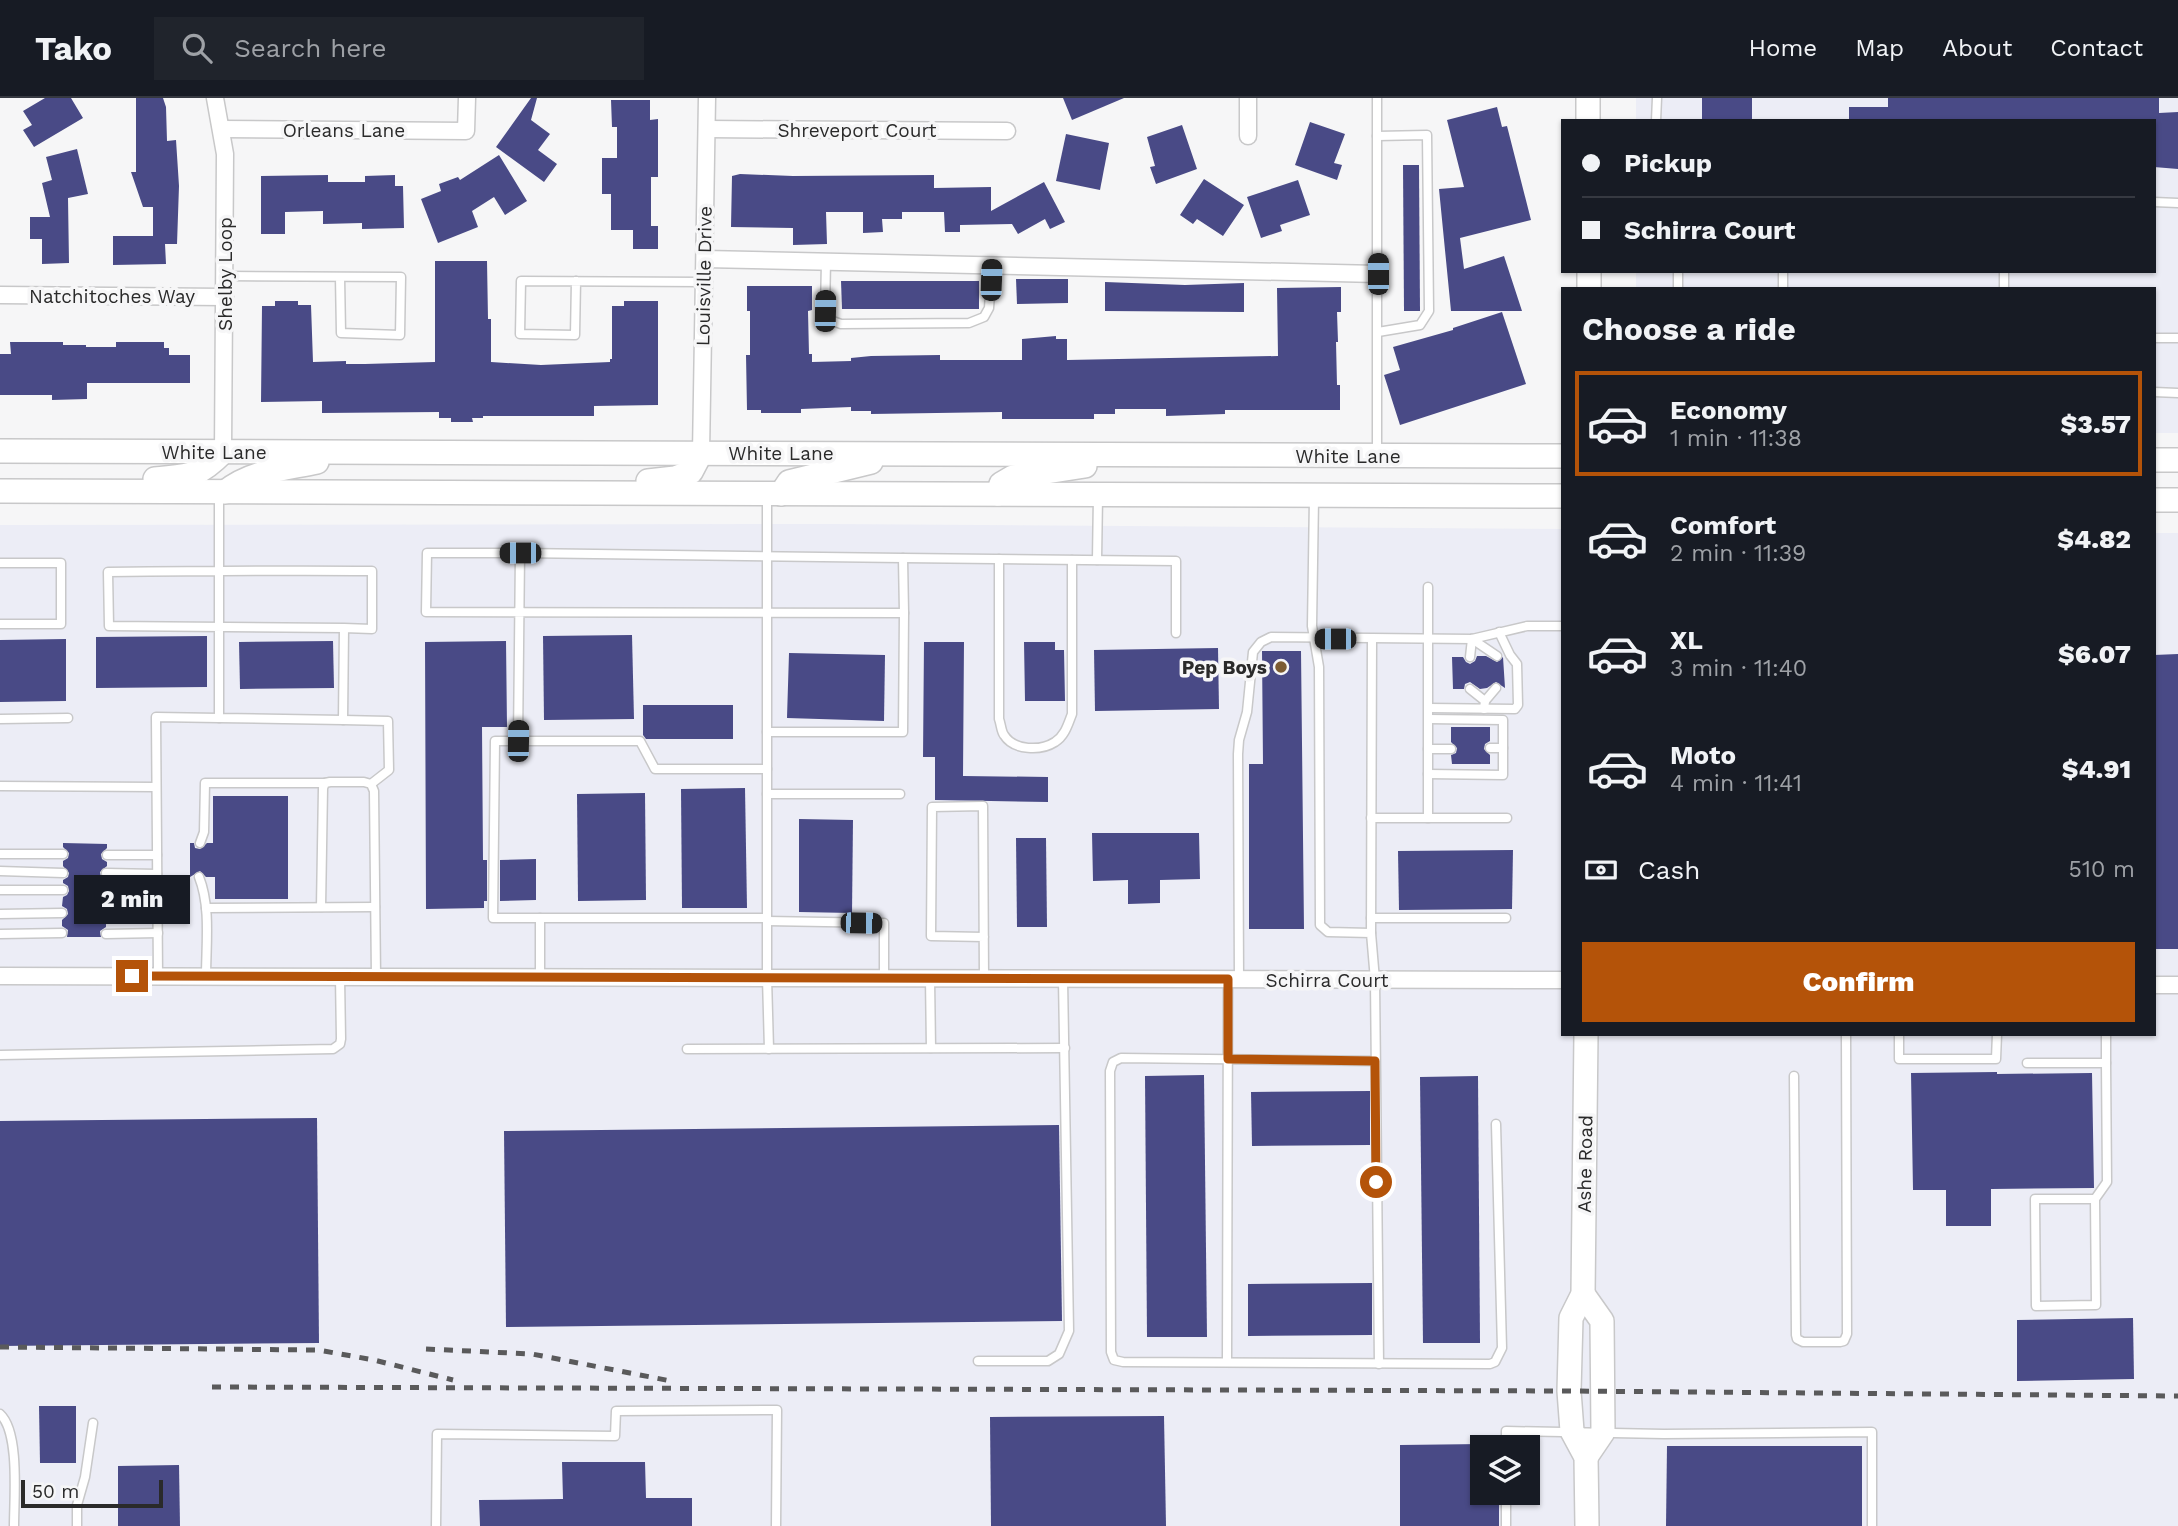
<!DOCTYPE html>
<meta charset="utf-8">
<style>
body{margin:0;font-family:"Work Sans",sans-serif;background:#20242c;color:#f1f3f6;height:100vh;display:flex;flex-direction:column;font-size:26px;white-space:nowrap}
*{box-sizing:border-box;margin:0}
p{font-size:23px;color:#9ea1a6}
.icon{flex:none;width:38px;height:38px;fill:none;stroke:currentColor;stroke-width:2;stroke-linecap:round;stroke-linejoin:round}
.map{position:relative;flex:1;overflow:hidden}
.side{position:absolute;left:1561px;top:189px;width:595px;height:749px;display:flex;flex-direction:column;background:#171b24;border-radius:0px;box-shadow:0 2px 5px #0004}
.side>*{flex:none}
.banner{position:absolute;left:1561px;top:21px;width:595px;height:154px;border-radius:0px;box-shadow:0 2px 5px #0004;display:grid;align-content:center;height:154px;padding:0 21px;background:#171b24}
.tools{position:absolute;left:1470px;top:1337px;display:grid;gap:14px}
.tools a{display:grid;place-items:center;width:70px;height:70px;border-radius:0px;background:#171b24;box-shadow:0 2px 5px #0004;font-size:35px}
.scale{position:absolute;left:21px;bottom:18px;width:142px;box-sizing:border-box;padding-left:7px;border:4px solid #2a2a2a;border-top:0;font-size:19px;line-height:24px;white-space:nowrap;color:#2a2a2a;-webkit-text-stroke:5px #f6f6f7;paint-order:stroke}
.end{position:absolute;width:32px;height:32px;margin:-16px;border:9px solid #b45309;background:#fff;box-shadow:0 0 0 4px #fff}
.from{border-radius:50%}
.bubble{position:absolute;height:49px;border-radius:0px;background:#171b24;box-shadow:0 2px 5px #0004;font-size:23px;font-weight:800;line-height:49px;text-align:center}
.car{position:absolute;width:21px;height:42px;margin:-21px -10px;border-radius:9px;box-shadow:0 0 5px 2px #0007;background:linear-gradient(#222 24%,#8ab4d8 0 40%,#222 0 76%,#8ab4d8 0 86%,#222 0)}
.banner b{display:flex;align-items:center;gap:24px;height:66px;font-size:26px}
.banner b+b{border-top:2px solid #363941}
.banner i{width:18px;height:18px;background:#f1f3f6}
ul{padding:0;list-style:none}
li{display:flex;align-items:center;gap:21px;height:105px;margin:0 14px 10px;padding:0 7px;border:4px solid transparent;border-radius:0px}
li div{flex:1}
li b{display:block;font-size:26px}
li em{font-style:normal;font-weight:800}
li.selected{border-color:#b45309}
li>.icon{width:63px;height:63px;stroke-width:1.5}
h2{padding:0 21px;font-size:32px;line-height:84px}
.pay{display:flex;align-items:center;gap:18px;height:77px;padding:0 21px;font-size:26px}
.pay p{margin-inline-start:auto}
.primary-button{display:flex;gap:14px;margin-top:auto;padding:14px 21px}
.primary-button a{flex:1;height:80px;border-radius:0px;background:#b45309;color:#fff;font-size:28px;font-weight:800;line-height:80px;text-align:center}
header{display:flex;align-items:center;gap:42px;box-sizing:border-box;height:98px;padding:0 35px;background:#171b24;border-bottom:2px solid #363941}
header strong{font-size:33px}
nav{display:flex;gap:38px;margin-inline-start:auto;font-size:24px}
.search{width:490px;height:63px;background:#20242c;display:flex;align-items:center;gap:18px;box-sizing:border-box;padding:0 24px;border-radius:0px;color:#9ea1a6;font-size:26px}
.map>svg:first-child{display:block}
</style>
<header>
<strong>Tako</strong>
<div class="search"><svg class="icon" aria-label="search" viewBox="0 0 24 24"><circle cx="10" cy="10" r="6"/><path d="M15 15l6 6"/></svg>Search here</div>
<nav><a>Home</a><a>Map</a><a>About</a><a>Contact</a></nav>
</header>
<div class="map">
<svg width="2178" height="1428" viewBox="0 0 2178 1428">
<rect width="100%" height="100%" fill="#f6f6f7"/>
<g fill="#ecedf6" fill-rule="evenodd">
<polygon points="1636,0 2178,0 2178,335 2154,335 2154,191 1636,191 1636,173 2154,173 2154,23 1636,23"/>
<path d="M 832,426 L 1563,431 L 1563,936 L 2154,936 L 2154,435 L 2178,435 L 2178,1428 L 0,1428 L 0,427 ZM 1482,1349 L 1528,1349 L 1528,1395 L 1482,1395 Z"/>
</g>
<g fill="#494a86">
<polygon points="45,0 71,0 83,20 34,49 23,32 32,27 23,13"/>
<polygon points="136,0 163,0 166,9 167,43 176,42 179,88 177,146 165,146 166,166 113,167 113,138 153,138 153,109 143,109 131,74 136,74"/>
<polygon points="531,0 537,0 531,22 550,36 538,52 557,66 544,84 496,49"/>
<polygon points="1063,0 1124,0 1072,22"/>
<rect x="1702" y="0" width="50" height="23"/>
<polygon points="1888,0 2159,0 2159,15 2178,14 2178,71 2154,69 2154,23 1849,23 1849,9 1888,9"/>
<polygon points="611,2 650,2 650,22 658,21 658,79 651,79 651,128 658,128 658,151 633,151 633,132 611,132 611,96 602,96 602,60 617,60 617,29 612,29"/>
<polygon points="1497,9 1502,29 1507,28 1531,122 1460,140 1464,171 1504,158 1522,213 1451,213 1439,91 1464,89 1447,22"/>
<polygon points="1310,24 1345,36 1334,65 1342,67 1337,82 1295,67"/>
<polygon points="1182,27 1197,71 1156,86 1150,69 1155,68 1147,39"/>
<polygon points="1066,36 1109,45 1100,92 1056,83"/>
<polygon points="77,51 88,96 68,100 69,165 42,166 42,141 30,141 30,119 50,119 42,85 52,82 46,59"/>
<polygon points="499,57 527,103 505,117 494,99 472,113 478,129 438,145 421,101 441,93 439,86 458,79 460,82"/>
<polygon points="1403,67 1419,67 1420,213 1404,213"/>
<polygon points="740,76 793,78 934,77 934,90 991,89 991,113 1044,84 1065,124 1050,131 1045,121 1018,136 1012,126 960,127 960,134 945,134 944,114 902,114 902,121 882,121 883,134 863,135 863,114 826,114 827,146 793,147 793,130 731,129 732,78"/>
<polygon points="328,77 328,84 365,84 365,78 395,77 395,88 403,88 404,130 362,131 362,125 323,126 323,113 285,114 285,136 261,136 261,78"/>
<polygon points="1204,81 1244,107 1223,138 1197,121 1193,126 1180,117"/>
<polygon points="1298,82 1310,117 1280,127 1282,133 1261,140 1247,99"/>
<polygon points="435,163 487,163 488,221 491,221 491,264 541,267 610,264 610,261 612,261 612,208 624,208 624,203 658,203 658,307 594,308 594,318 483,318 483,320 472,320 473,324 451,324 451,320 439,320 439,314 322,315 322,303 261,304 262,208 275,208 275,203 298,203 298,207 311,207 313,264 346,263 346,266 365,266 435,264"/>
<polygon points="1016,181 1068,181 1068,205 1017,206"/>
<polygon points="841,183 979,183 979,211 842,211"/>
<polygon points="1105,184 1185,187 1244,185 1244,214 1105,213"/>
<polygon points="747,188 812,188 812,212 808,213 809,256 812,256 812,264 851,263 851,260 871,258 940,257 940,262 1022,262 1022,241 1056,238 1056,241 1067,241 1067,262 1278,258 1277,190 1341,189 1341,214 1337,214 1338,244 1336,244 1337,287 1340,287 1340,312 1225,312 1225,316 1166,318 1166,311 1115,311 1115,316 1094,316 1094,321 1002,321 1002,314 871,316 871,313 851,313 851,309 801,311 801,315 761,315 761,312 747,312 746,257 750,257 750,213 747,213"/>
<polygon points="1502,214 1526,286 1400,327 1384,277 1400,272 1393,249 1453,232 1453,230"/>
<polygon points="10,244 63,244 63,247 86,247 86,249 116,249 116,244 164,244 164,250 169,250 169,257 190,257 190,285 87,285 87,301 52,302 52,297 0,297 0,256 11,256"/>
<polygon points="632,537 634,621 544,622 543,538"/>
<polygon points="207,538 207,589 96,590 96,539"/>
<polygon points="66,541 66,603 0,604 0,542"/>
<polygon points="333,543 334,590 240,591 239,544"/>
<polygon points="506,543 507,629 482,629 483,762 487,762 487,803 484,803 484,810 426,811 425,544"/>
<polygon points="924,544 964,544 963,678 1048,679 1048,704 935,702 935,659 923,659"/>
<polygon points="1024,544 1055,544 1055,552 1064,552 1065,603 1025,603"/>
<polygon points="1218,550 1219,611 1095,613 1094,552"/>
<polygon points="1262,553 1301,553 1304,831 1249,831 1249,666 1263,666"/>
<polygon points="789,555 885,557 884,623 787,620"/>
<polygon points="2178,556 2178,851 2154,851 2154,557"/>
<polygon points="1477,558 1486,558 1497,564 1503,559 1505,590 1496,584 1487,590 1480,591 1470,584 1465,586 1464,591 1453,591 1452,559 1463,559 1466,564 1470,566 1475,563"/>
<polygon points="643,607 733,607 733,641 646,641 643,637"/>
<polygon points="1451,629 1490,629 1490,643 1485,646 1484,651 1490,657 1490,666 1452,666 1451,657 1456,655 1457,650 1451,644"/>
<polygon points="745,690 747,810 682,810 681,691"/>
<polygon points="645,695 646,802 578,803 577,696"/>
<polygon points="213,698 288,698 288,801 215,801 215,779 206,779 200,773 190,779 190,745 194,745 195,750 200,751 207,745 213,745"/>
<polygon points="799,721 853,722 852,815 799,814"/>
<polygon points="1092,735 1199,735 1200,781 1160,782 1160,805 1128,806 1128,782 1093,783"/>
<polygon points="1016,740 1046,740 1047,829 1017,829"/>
<polygon points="63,745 107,746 107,750 101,756 102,761 107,764 107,768 100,774 101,779 106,782 106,786 100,792 101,797 106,800 106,809 100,815 101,820 106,823 106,829 100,833 101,839 67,839 68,832 62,828 62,822 68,816 67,811 62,808 63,799 67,797 69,793 68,788 63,785 63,782 68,779 69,775 63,768 63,763 68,760 69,755 63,749"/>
<polygon points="1513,752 1512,811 1399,812 1398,753"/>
<polygon points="536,761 536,802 500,803 500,762"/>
<polygon points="1997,974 1997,976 2092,975 2094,1090 1991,1091 1991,1128 1946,1128 1946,1092 1913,1092 1911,975"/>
<polygon points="1204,977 1207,1239 1147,1239 1145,978"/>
<polygon points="1478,978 1480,1245 1423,1245 1420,979"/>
<polygon points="1370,993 1370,1047 1252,1048 1251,994"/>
<polygon points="317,1020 319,1245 0,1248 0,1023"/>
<polygon points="1059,1027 1062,1223 506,1229 504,1033"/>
<polygon points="1372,1185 1372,1237 1248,1238 1248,1186"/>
<polygon points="2133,1220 2134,1281 2017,1283 2017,1222"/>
<polygon points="39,1308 76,1308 76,1365 40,1365"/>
<polygon points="1164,1318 1166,1428 991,1428 990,1319"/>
<polygon points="1482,1346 1482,1395 1499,1395 1499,1428 1400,1428 1400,1347"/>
<polygon points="1667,1348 1862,1348 1862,1428 1666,1428"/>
<polygon points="562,1364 645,1364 646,1400 692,1400 692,1428 480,1428 479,1402 563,1401"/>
<polygon points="179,1367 180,1428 118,1428 118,1368"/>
</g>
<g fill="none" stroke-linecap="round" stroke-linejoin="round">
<g stroke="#c8c8c9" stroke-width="11">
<g id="lane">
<polyline points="1656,23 1657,0"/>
<polyline points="1377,38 1427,37 1429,213 1420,227 1378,234"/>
<polyline points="2154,104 2178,105"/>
<polyline points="826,163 825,213 830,222 841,226 969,225 984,219 989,210 992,167"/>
<polyline points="1678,173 1678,191"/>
<polyline points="1783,173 1783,191"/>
<polyline points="2004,173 2004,191"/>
<polyline points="225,178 401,179 400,237 341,235 340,179"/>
<polyline points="576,183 575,237 520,236 521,183 704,184"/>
<polyline points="2154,240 2178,240"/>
<polyline points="2154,294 2178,295"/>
<polyline points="1377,355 1377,0"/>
<path d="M 219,397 C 219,472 219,546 219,620 L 343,622 L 344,530 L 372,531 L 372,473 C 284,472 196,473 108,474 L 109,528 L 344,530"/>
<polyline points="767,399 767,880 769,951"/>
<polyline points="1314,400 1312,528 1319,569 1320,827 1328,834 1371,835 1375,882 1379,1266"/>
<polyline points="903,460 1176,463 1176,535"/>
<path d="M 999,461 L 999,621 C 1001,626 1001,633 1004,637 C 1014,653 1041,653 1055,644 C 1065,638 1068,626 1072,616 L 1072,462"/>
<polyline points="1097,462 1098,398"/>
<polyline points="0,465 61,465 61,526 0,526"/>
<polyline points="1472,541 1497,558"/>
<polyline points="1470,559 1472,541"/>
<polyline points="1470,591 1485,603 1484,611"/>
<polyline points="1485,603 1496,590"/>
<polyline points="1429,610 1515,611 1518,607 1517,566 1510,557 1499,534"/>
<polyline points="0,621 68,620"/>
<polyline points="343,622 388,623 389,672 371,686"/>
<polyline points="767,634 903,634 904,515"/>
<polyline points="518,643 520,455 427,455 426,514 904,515 903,460 520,455"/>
<polyline points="1490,650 1503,650"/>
<polyline points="1428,651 1451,651"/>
<polyline points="1428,676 1503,677 1503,622 1429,621"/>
<polyline points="0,688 156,689"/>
<polyline points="767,696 900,696"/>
<polyline points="1371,720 1428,720 1428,489"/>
<polyline points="1428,720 1507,720"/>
<polyline points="200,745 204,734 205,685 325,685"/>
<polyline points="0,756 63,756"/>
<polyline points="107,757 157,757"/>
<polyline points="0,773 63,775"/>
<polyline points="106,775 157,776"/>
<path d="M 199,779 C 211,809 206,847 206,879"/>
<polyline points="0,792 63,792"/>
<polyline points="106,793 157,794"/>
<polyline points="321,809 323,690 325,685 330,684 364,684 371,686 374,693 376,879"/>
<polyline points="206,810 375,809"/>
<polyline points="0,816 62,815"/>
<polyline points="106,816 158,816"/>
<polyline points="540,820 540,879"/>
<polyline points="767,820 493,820 495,643 640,643 655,671 767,671"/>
<polyline points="1371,820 1506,820"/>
<polyline points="767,823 884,825 884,880"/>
<polyline points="1371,835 1372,541"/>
<polyline points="0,836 62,835"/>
<polyline points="106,836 158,835"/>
<polyline points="984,839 931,838 932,709 983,708 984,881"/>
<polyline points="158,878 156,619 219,620"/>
<polyline points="930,881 931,950"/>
<polyline points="1239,881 1238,656 1239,642 1247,614 1253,554 1261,544 1271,539 1472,541 1527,528 1563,528"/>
<polyline points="1899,936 1899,961 1996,961 1997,936"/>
<polyline points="687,951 1065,950"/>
<polyline points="0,957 333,951 340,946 341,941 340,879"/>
<polyline points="1375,963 1121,960 1113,964 1110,973 1111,1254 1114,1262 1123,1264 1490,1266 1495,1264 1502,1250 1496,1026"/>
<polyline points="2027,965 2106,965 2106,936"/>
<polyline points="1794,978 1796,1237 1797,1241 1803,1244 1840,1244 1844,1243 1847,1236 1846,936"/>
<polyline points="2095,1101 2035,1101 2036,1208 2096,1207 2095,1101 2107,1084 2106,965"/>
<polyline points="978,1263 1048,1263 1059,1256 1069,1233 1063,881"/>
<polyline points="1227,1264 1228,881"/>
<path d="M 0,1316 C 20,1334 14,1401 14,1428"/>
<polyline points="1506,1349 1506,1333 1664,1336 1872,1334 1872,1428"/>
<polyline points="1506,1395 1506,1428"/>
<polyline points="77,1428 77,1407 85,1379 93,1325"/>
<polyline points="436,1428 437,1336 615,1338 616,1313 777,1312 776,1428"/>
</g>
</g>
<g stroke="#c8c8c9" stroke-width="19">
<g id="street">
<polyline points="215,0 225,56 223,354"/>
<polyline points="1248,0 1248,38"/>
<polyline points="222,31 466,33 467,0"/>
<polyline points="707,31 1007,33"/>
<polyline points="705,161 1378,176"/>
<polyline points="0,197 225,199"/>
<polyline points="701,355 707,0"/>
<polyline points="0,878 1563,882"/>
<polyline points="2154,887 2178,887"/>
</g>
</g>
<g stroke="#c8c8c9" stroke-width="26">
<g id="secondary">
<polyline points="1588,0 1588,23"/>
<polyline points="1589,173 1589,191"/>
<polyline points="0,353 1563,358"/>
<polyline points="2154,362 2178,362"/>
<path d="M 155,381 C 190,377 197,380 223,354"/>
<polyline points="648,383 675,380 691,374 701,355"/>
<polyline points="0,393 1563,398"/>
<path d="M 225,394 C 251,373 284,371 317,364"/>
<polyline points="781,396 789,384 871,364"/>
<polyline points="998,396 1001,386 1013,379 1085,368"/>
<polyline points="2154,402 2178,402"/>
<polyline points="1586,936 1583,1196 1571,1220 1569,1293 1572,1333 1586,1359 1587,1428"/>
<polyline points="1583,1196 1602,1223 1603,1334 1586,1359"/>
</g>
</g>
<use href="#lane" stroke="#fff" stroke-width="8"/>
<use href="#street" stroke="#fff" stroke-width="16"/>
<use href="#secondary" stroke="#fff" stroke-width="23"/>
<g stroke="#5a5a5b" stroke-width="5" stroke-dasharray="9 9" stroke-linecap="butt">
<polyline points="0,1249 318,1252 374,1262 453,1282"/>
<polyline points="426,1251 532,1256 671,1283"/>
<polyline points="212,1289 1569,1293 2178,1298"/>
</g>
</g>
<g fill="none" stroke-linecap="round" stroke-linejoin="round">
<polyline stroke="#b45309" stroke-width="9" points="132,878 1228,881 1228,961 1375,963 1376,1084"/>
</g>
<circle fill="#7c5c32" stroke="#f6f6f7" stroke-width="2.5" cx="1281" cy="569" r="7"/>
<g text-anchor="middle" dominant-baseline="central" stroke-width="7" stroke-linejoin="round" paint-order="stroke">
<g font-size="19" fill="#2a2a2a" stroke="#f6f6f7">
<text x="344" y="32">Orleans Lane</text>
<text x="857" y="32">Shreveport Court</text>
<text transform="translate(225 176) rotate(-90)">Shelby Loop</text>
<text transform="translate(704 178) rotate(-89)">Louisville Drive</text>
<text x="112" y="198">Natchitoches Way</text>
<text x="214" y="354">White Lane</text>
<text x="781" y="355">White Lane</text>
<text x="1348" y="358">White Lane</text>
<text x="1327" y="882">Schirra Court</text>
<text transform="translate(1585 1066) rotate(-89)">Ashe Road</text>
</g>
<g font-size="19" font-weight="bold" fill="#2a2a2a" stroke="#f6f6f7" text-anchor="end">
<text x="1267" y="569">Pep Boys</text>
</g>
</g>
</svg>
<div class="tools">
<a><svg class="icon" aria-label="layers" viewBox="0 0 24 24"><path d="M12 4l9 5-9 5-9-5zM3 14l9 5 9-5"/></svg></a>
</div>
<div class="scale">50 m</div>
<i class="end from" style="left:1376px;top:1084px"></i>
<i class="end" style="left:132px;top:878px"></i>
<div class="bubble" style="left:74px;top:777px;width:116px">2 min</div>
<i class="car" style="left:1378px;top:176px;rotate:0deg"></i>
<i class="car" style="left:991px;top:182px;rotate:2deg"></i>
<i class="car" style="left:825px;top:213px;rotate:1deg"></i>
<i class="car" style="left:520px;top:455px;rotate:270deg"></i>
<i class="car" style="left:1335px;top:541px;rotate:270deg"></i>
<i class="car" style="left:518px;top:643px;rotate:1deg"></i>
<i class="car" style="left:861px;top:825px;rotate:91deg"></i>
<div class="banner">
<b><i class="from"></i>Pickup</b>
<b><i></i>Schirra Court</b>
</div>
<section class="side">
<h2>Choose a ride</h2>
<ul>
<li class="selected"><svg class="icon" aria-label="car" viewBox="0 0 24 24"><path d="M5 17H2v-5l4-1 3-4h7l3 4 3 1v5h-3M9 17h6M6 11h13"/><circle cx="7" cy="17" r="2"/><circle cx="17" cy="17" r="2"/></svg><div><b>Economy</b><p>1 min · 11:38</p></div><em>$3.57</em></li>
<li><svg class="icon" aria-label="car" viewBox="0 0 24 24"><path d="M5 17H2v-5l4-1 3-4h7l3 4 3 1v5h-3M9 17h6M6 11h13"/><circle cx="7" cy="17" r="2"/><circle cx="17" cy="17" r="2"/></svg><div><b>Comfort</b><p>2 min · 11:39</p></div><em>$4.82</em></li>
<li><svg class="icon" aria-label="car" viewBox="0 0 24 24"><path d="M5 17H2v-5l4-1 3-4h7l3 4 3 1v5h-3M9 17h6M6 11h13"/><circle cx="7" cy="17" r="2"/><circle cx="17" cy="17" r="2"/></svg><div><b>XL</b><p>3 min · 11:40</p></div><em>$6.07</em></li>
<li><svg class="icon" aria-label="car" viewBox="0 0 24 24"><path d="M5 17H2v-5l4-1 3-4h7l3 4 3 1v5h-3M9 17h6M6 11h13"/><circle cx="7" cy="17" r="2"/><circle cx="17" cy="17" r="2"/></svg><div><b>Moto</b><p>4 min · 11:41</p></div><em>$4.91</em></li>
</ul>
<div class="pay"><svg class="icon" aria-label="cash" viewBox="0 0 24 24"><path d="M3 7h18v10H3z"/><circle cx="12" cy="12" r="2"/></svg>Cash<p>510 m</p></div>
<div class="primary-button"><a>Confirm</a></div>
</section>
</div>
